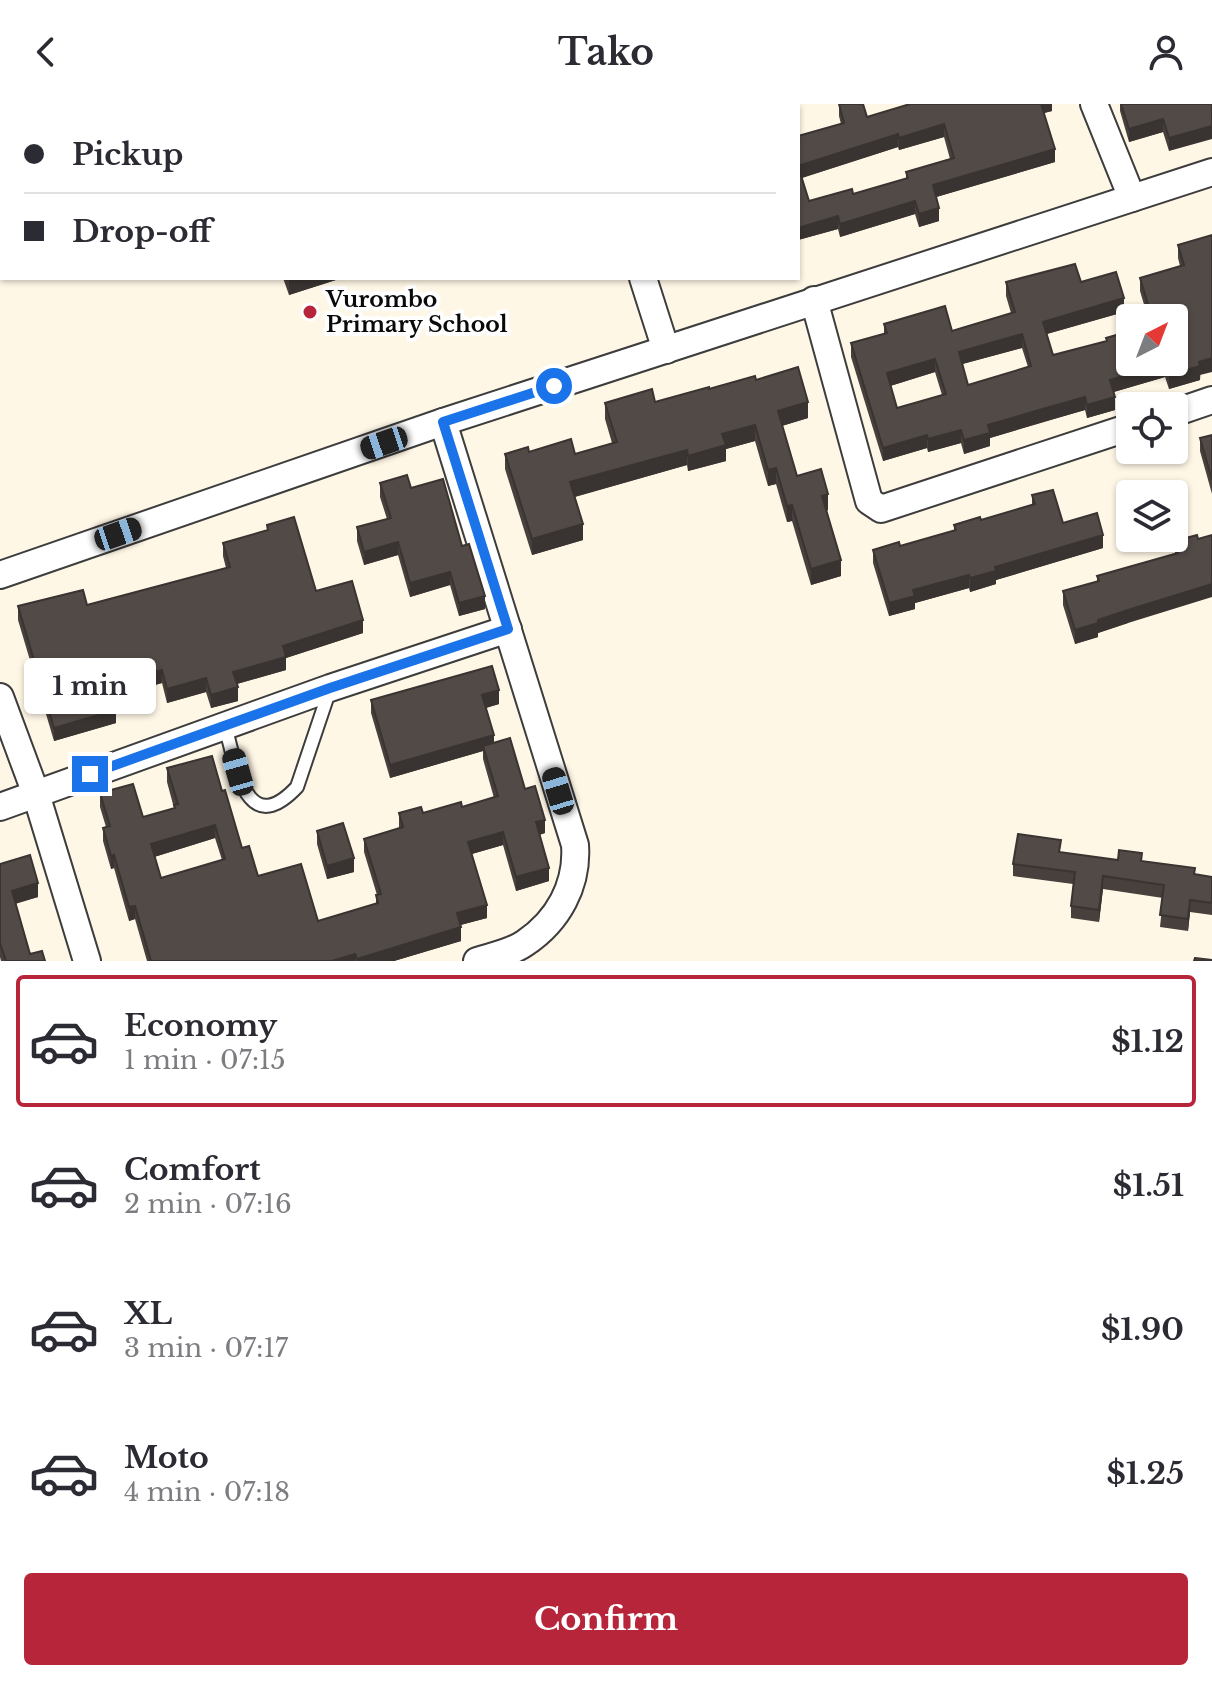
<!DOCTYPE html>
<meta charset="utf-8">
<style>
body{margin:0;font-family:"Libre Baskerville",serif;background:#f7f7f7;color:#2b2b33;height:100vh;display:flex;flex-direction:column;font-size:30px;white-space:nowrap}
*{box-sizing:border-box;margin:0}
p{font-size:26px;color:#7c7c81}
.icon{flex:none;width:44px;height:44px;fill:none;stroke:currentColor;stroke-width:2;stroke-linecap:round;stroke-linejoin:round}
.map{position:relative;height:857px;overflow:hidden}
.side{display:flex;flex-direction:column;background:#fff;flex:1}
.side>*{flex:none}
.guide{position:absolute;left:0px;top:0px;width:800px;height:176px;box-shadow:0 2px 6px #0004;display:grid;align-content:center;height:176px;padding:0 24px;background:#fff}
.needle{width:52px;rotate:42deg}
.controls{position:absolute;left:1116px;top:200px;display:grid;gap:16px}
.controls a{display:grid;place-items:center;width:72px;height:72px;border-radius:8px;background:#fff;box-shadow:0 2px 6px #0004;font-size:40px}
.end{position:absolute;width:36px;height:36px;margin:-18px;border:10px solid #1a73e8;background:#fff;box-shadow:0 0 0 4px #fff}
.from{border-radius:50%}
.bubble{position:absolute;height:56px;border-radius:8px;background:#fff;box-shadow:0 2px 6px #0004;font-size:26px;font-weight:700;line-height:56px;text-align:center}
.car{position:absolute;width:24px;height:48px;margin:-24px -12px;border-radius:10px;box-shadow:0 0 6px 2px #0007;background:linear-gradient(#222 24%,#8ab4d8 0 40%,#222 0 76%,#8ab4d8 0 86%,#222 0)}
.guide b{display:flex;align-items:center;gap:28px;height:76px;font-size:30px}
.guide b+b{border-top:2px solid #e1e1e2}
.guide i{width:20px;height:20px;background:#2b2b33}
ul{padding:14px 0 0;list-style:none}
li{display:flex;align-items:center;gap:24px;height:132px;margin:0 16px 12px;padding:0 8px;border:4px solid transparent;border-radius:8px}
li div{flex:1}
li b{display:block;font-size:30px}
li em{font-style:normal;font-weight:700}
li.current{border-color:#b7253b}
li>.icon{width:72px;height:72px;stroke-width:1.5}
.button{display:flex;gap:16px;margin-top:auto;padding:16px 24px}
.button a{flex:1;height:92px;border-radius:8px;background:#b7253b;color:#fff;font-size:32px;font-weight:700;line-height:92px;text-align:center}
header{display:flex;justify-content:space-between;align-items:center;height:104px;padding:0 24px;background:#fff;font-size:36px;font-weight:700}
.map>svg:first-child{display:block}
</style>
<header><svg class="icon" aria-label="back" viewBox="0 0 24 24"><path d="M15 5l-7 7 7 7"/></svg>Tako<svg class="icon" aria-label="person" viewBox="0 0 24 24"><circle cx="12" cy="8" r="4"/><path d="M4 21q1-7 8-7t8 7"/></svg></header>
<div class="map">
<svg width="1212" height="857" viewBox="0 0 1212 857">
<rect width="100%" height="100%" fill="#fff7e6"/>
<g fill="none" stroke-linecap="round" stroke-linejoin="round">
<g stroke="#3d3d3d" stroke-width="16">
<path id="lane" d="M 225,622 C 236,659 245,738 297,683 L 330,585"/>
</g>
<g stroke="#3d3d3d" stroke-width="30">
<g id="street">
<polyline points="587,0 588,2"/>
<polyline points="1094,0 1132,94"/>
<polyline points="643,174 666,246"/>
<polyline points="814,196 869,397 881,405 1130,323"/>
<polyline points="1174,309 1212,296"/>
<path d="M 443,318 L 575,741 C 578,781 558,817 525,839 C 511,849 492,852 477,857"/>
<polyline points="0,471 443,318 1212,68"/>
<polyline points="0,593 36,690 87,857"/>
<polyline points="0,703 330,584 508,525"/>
</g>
</g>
<use href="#lane" stroke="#fff" stroke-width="12"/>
<use href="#street" stroke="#fff" stroke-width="26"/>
</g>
<g fill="#47403c" fill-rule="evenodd">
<path d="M 839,0 L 867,13 L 1052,0 L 1052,7 L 1044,9 L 1055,58 L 936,93 L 939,117 L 919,123 L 915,110 L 840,133 L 838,125 L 798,136 L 798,32 L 841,20 L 839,12 ZM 944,33 L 950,55 L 906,68 L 906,75 L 853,90 L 809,97 L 802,74 L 898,43 L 899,46 Z"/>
<polygon points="1120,0 1212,0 1169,47 1163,28 1129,38 1120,7"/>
<path d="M 1212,131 L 1200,276 L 1169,285 L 1165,273 L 1114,288 L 1115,306 L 1087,314 L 1085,306 L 1046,317 L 990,334 L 990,342 L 964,350 L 961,339 L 928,348 L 927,344 L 883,357 L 851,253 L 851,239 L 884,230 L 884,220 L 952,227 L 1011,209 L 1006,192 L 1006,178 L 1081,178 L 1124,208 L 1047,230 L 1053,251 L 1106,237 L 1106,234 L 1174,214 L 1148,214 L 1140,187 L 1140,174 L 1180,162 L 1178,154 L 1178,141 ZM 1022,244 L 1028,263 L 968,281 L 962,260 ZM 935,268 L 942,291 L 897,304 L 890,282 Z"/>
<polygon points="283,174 342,174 289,191"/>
<polygon points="756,276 808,314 782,322 797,372 828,406 826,407 841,472 811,481 792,417 787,418 776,380 768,382 755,337 726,345 726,357 688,367 687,361 575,393 583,436 532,451 505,365 505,350 529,348 575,350 612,339 605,315 605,299 655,298"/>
<polygon points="1212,331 1212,390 1200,347 1200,334"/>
<polygon points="380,379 411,384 462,442 485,505 459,512 450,481 410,493 398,451 364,461 357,437 357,423 387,415 380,393"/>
<polygon points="1032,391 1063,419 1103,444 996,476 996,480 970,488 969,484 915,499 915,505 889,512 873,459 873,446 900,442 954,427 954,421 981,416 1032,401"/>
<polygon points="267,421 316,487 363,529 286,554 286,566 237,580 238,597 211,604 206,588 167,599 162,579 112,593 116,619 54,637 18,516 18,502 87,501 226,464 223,452 223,439 267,427"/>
<polygon points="1197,431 1128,519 1098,529 1098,533 1075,540 1063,501 1063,487 1097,478 1097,472 1175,450 1175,437"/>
<path d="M 371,596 L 499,600 L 486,604 L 494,639 L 525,685 L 545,729 L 539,731 L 549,777 L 516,787 L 503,741 L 472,750 L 487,814 L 460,821 L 461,837 L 394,857 L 147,857 L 135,815 L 129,817 L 114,764 L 111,765 L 103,737 L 103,724 L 106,723 L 100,703 L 100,689 L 143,713 L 174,704 L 167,678 L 167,664 L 222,687 L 242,744 L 258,772 L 318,817 L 376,800 L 376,791 L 377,791 L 364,748 L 364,735 L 399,724 L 399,709 L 423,709 L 462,703 L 494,694 L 483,655 L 483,647 L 390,674 L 371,609 ZM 215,734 L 222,756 L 161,774 L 154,753 Z"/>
<polygon points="317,727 354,768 327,775 317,740"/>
<polygon points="1061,748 1118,756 1142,757 1195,770 1212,773 1212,811 1190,808 1188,827 1160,823 1163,794 1103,785 1099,818 1071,814 1071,802 1073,780 1013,772 1013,760"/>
<polygon points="0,760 38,793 16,799 30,850 45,857 1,857 0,853"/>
</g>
<g fill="#393431">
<polygon points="719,0 735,0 728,2 719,2"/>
<polygon points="1040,0 1052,0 1052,7 1040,10"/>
<polygon points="1163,15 1163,28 1129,38 1129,25"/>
<polygon points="944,20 944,33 899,46 899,34"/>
<polygon points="1212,22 1212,35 1169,47 1169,34"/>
<polygon points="898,30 898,43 798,75 798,62"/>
<polygon points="1055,45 1055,58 933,94 933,81"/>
<polygon points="915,97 915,110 840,133 840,120"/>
<polygon points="939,104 939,117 919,123 919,110"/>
<polygon points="838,112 838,125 798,136 798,124"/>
<polygon points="289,174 342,174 289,191"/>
<polygon points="1124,194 1124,208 1043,231 1043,218"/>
<polygon points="1022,230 1022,244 959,261 959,248"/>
<polygon points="1212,254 1212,268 1200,271 1200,276 1169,285 1169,271 1199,258"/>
<polygon points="935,255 935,268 887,283 887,269"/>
<polygon points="1165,260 1165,273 1110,289 1110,276"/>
<polygon points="1085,293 1085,306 990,334 990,342 964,350 964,336 988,321"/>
<polygon points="1115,293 1115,306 1087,314 1087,301"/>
<polygon points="808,298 808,314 778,323 778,307"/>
<polygon points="755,321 755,337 726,345 726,357 688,367 688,352 722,330"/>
<polygon points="961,326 961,339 928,348 928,335"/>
<polygon points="927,331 927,344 883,357 883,344"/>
<polygon points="687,346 687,361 570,394 570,378"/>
<polygon points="776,364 776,380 768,382 768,366"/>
<polygon points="828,390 828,406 822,408 822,392"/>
<polygon points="792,401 792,417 787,418 787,402"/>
<polygon points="583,420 583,436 532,451 532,435"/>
<polygon points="1103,431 1103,444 996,476 996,480 970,488 970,474 995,463"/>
<polygon points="398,438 398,451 364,461 364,448"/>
<polygon points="841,456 841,472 811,481 811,465"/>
<polygon points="450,468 450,481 410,493 410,479"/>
<polygon points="969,471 969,484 915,499 915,505 889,512 889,499 913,486"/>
<polygon points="1212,480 1212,493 1128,519 1098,529 1098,533 1075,540 1075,526 1128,506"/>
<polygon points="485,492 485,505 459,512 459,499"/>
<polygon points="363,516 363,529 286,554 286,566 233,581 233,568 283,542"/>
<polygon points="162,566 162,579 108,594 108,581"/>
<polygon points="206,574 206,588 167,599 167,585"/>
<polygon points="238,583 238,597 211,604 211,591"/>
<polygon points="499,586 499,600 482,605 482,591"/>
<polygon points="116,606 116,619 54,637 54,624"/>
<polygon points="494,631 494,644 483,642 483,647 390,674 390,661"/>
<polygon points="545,716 545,729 536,732 536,718"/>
<polygon points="215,721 215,734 151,754 151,740"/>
<polygon points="503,728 503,741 468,751 468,738"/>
<polygon points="114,751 114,764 111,765 111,752"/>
<polygon points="354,754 354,768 327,775 327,762"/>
<polygon points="549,764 549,777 516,787 516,773"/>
<polygon points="1103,772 1103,785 1099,818 1099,806"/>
<polygon points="38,779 38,793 12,801 12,787"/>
<polygon points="1190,796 1190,808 1188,827 1188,815"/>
<polygon points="487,801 487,814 457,822 457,809"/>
<polygon points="135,802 135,815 129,817 129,803"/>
<polygon points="461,823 461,837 394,857 357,857 357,855"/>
<polygon points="355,850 355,857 332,857"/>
</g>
<g fill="#524a46" stroke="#393431" stroke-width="2" fill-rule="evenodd">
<polygon points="231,0 376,0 377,2 232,2"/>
<rect x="464" y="0" width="36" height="2"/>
<polygon points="663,0 686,0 686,2 664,2"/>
<path d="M 839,0 L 863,0 L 867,13 L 910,0 L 1041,0 L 1055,45 L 933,81 L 939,104 L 919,110 L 915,97 L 840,120 L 838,112 L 798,124 L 798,32 L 844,19 ZM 944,20 L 954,54 L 906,68 L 908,74 L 853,90 L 852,85 L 809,97 L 798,62 L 898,30 L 899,34 Z"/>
<polygon points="1121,0 1212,0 1212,22 1169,34 1163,15 1129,25"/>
<path d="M 1212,131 L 1212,254 L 1199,258 L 1200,262 L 1169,271 L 1165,260 L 1110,276 L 1115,293 L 1087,301 L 1085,293 L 1046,304 L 988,321 L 990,329 L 964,336 L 961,326 L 928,335 L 927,331 L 883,344 L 851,239 L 887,229 L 884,220 L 945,202 L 952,227 L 1015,208 L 1006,178 L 1075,160 L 1081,178 L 1116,168 L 1124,194 L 1043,218 L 1053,251 L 1107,237 L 1106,234 L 1130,227 L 1130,258 L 1174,258 L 1174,214 L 1152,214 L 1140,174 L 1184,161 L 1178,141 ZM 1022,230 L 1031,262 L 968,281 L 959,248 ZM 935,255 L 946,290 L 897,304 L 887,269 Z"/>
<polygon points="798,263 808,298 778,307 797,372 821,365 828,390 822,392 841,456 811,465 792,401 787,402 776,364 768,366 755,321 722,330 726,341 688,352 687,346 570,378 583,420 532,435 505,350 528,343 529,348 571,335 575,350 617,338 605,299 652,285 655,298 709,283 709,285 755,272 756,276"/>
<polygon points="1212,331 1212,376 1200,334"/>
<polygon points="407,371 411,384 443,375 462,442 469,440 485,492 459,499 450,468 410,479 398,438 364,448 357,423 391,414 380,379"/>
<polygon points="1053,386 1063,419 1097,409 1103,431 995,463 996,467 970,474 969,471 913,486 915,492 889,499 873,446 899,438 900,442 956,426 954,421 980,413 981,416 1035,400 1032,391"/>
<polygon points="294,413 316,487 352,477 363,516 283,542 286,553 233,568 238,583 211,591 206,574 167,585 162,566 108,581 116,606 54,624 18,502 83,486 87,501 230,463 223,439 268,426 267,421"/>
<polygon points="1197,431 1198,435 1212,431 1212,480 1128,506 1098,516 1098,519 1075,526 1063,487 1099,477 1097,472 1178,449 1175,437"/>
<polygon points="492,562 499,586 482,591 494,631 390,661 371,596"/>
<path d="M 510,634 L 525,685 L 535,682 L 545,716 L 536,718 L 549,764 L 516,773 L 503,728 L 468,738 L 487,801 L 457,809 L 461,823 L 357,855 L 355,850 L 332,857 L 151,857 L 135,802 L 129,803 L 114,751 L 111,752 L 103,724 L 110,722 L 100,689 L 133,680 L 143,713 L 175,704 L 174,701 L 178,700 L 167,664 L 212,652 L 222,687 L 225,686 L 242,744 L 249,742 L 258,772 L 301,760 L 318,817 L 378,799 L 376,791 L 381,790 L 364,735 L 403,723 L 399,709 L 421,703 L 423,709 L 461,698 L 462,703 L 498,692 L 483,642 ZM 215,721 L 225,755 L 161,774 L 151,740 Z"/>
<polygon points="343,719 354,754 327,762 317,727"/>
<polygon points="1018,730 1061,736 1059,748 1118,756 1119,746 1142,749 1141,757 1195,764 1194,770 1212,773 1212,799 1190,796 1188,815 1160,811 1164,781 1103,772 1099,806 1071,802 1075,768 1013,760"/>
<polygon points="30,751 38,779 12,787 30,850 42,847 45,857 6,857 0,839 0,760"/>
<polygon points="1195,854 1212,856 1212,857 1194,857"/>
</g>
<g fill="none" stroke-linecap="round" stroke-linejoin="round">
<polyline stroke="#1a73e8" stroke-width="10" points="90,670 330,584 508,525 443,318 554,282"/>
</g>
<circle fill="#b7253b" stroke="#fff" stroke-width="3" cx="310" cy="208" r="8"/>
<g text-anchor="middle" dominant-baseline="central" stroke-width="8" stroke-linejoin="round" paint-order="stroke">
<g font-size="22" font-weight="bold" fill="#0a0a0a" stroke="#fff" text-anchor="start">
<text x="326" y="195">Vurombo<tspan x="326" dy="25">Primary School</tspan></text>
</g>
</g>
</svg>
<div class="controls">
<a><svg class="needle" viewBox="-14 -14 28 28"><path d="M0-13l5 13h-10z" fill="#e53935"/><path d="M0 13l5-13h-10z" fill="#7c7c81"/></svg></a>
<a><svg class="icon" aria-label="locate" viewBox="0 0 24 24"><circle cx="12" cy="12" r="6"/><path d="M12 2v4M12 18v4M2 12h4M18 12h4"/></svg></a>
<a><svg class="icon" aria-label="layers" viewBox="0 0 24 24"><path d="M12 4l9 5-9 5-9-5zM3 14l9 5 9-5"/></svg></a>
</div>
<i class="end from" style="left:554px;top:282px"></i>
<i class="end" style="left:90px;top:670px"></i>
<div class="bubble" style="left:24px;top:554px;width:132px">1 min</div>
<i class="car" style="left:384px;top:339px;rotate:251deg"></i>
<i class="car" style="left:118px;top:430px;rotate:71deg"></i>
<i class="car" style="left:238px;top:668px;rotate:344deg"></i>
<i class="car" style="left:558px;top:687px;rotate:343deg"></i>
<div class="guide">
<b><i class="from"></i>Pickup</b>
<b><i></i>Drop-off</b>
</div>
</div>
<section class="side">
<ul>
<li class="current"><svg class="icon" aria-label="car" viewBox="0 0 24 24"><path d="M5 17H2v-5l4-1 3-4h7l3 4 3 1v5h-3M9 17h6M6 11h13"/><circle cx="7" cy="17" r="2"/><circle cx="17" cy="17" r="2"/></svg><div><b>Economy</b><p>1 min · 07:15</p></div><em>$1.12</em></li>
<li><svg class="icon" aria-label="car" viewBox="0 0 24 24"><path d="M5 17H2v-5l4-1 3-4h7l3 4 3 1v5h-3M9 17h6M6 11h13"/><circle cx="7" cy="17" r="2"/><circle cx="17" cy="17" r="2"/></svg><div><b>Comfort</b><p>2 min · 07:16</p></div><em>$1.51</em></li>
<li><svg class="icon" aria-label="car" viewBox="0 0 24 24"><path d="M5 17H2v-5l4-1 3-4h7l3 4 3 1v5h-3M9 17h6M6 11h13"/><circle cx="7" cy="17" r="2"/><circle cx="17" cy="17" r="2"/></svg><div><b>XL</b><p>3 min · 07:17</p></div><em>$1.90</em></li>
<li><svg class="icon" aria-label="car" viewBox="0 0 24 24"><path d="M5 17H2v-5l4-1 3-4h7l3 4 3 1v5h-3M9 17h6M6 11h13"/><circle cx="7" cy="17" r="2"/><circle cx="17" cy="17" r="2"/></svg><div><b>Moto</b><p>4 min · 07:18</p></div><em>$1.25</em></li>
</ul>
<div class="button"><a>Confirm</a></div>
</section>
